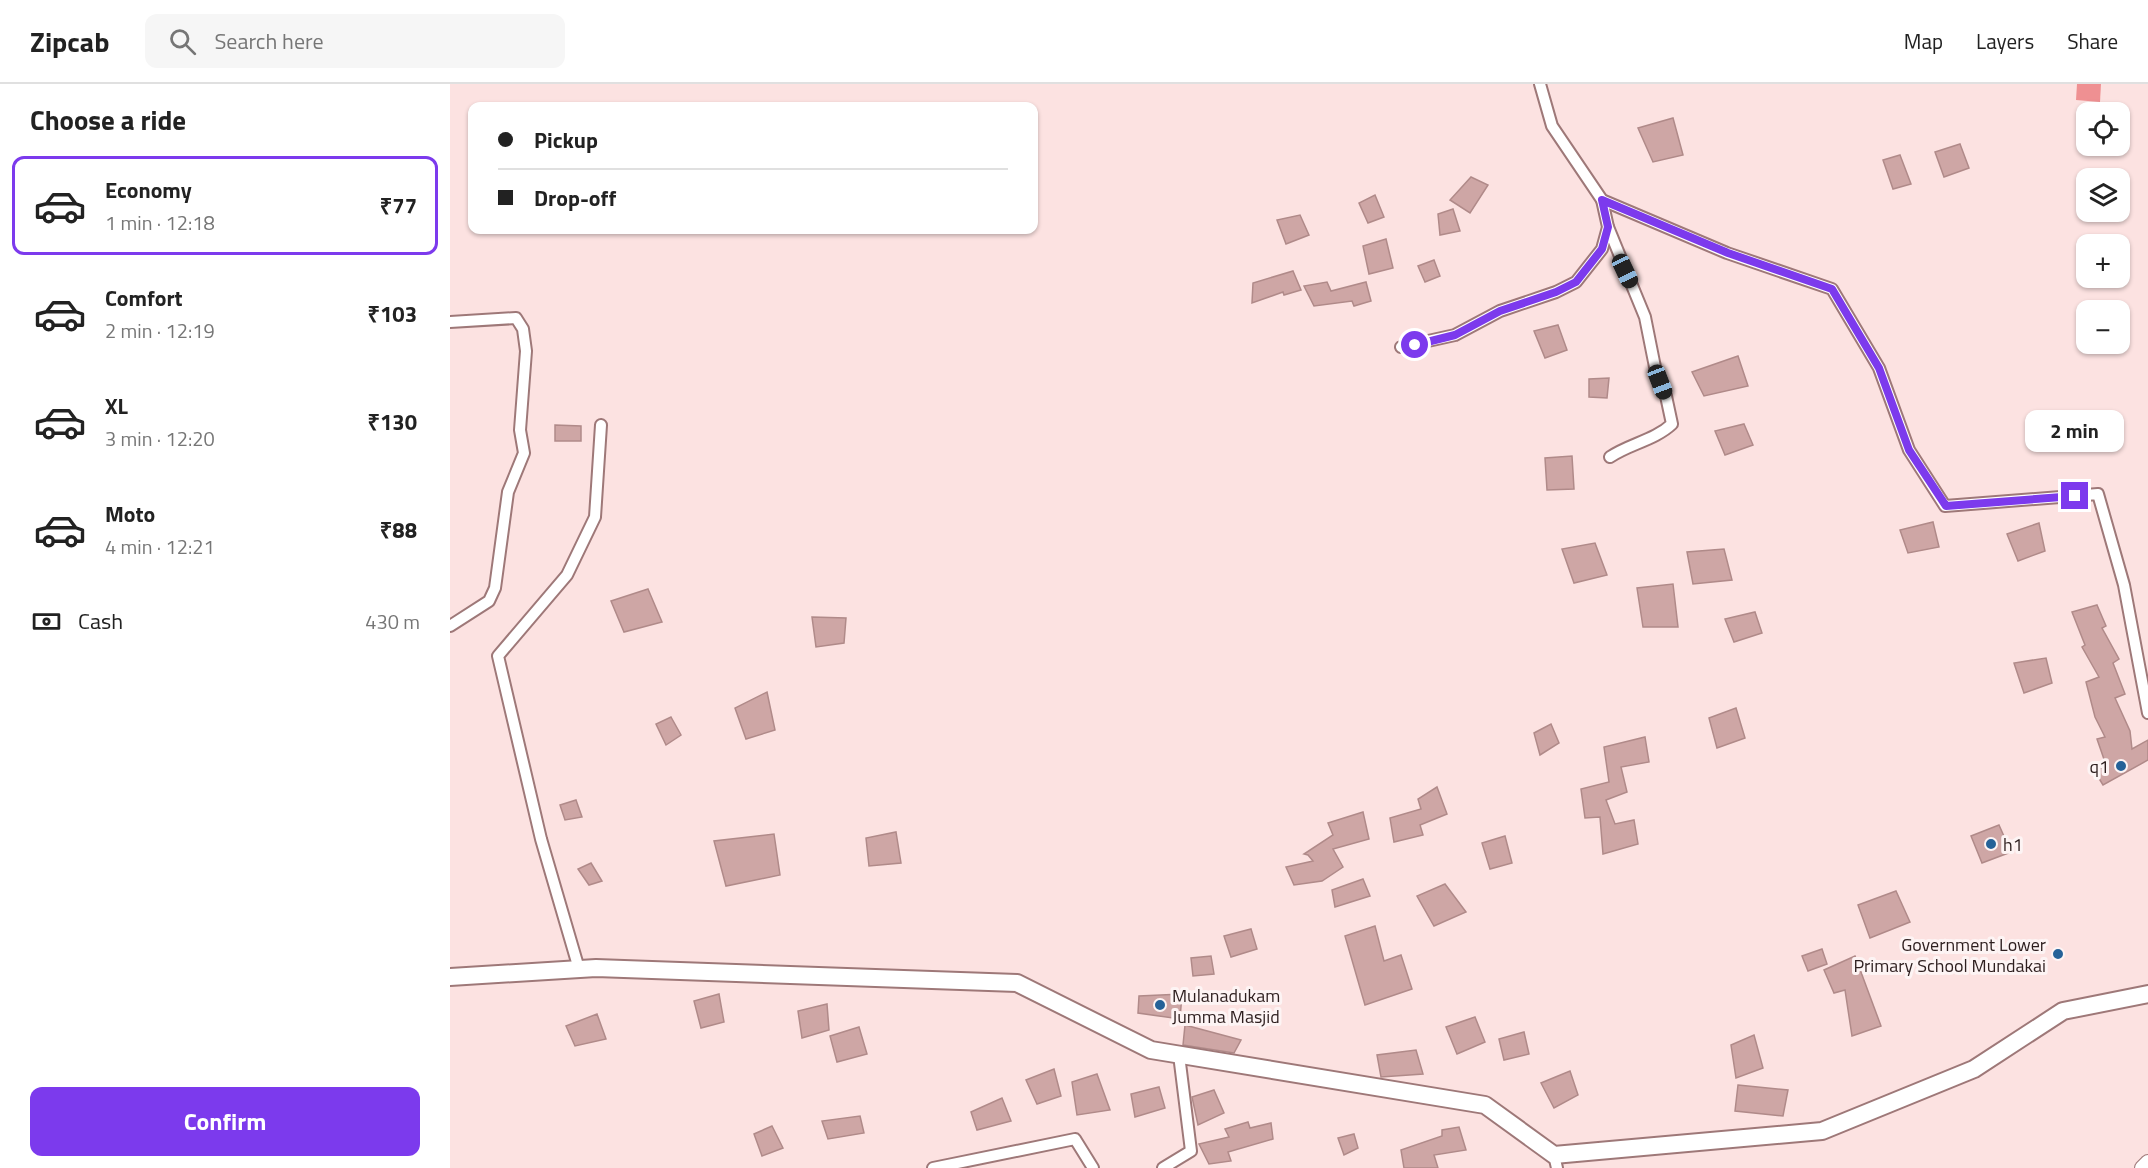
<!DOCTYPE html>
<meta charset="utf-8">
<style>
body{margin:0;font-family:"Titillium Web",sans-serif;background:#f6f6f6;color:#222;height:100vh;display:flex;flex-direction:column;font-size:22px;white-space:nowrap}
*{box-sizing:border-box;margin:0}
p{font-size:20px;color:#767676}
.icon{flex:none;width:33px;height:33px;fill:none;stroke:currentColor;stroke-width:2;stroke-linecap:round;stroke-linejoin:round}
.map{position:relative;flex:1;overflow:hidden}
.details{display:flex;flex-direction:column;background:#fff;width:450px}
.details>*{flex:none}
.top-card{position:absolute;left:18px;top:18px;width:570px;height:132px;border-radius:12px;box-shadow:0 2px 4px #0004;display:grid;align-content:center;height:132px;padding:0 30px;background:#fff}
.fabs{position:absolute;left:1626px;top:18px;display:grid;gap:12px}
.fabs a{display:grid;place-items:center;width:54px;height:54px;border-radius:12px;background:#fff;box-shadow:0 2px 4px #0004;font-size:30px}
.end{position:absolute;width:27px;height:27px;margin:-14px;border:8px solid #7c3aed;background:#fff;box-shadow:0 0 0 3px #fff}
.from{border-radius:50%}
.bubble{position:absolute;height:42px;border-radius:12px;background:#fff;box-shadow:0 2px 4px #0004;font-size:20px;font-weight:700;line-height:42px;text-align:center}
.car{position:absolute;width:18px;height:36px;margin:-18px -9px;border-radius:8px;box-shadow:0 0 4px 2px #0007;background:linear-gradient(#222 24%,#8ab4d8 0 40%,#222 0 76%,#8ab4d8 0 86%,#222 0)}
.top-card b{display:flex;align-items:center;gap:21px;height:57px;font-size:22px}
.top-card b+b{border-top:2px solid #e0e0e0}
.top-card i{width:15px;height:15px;background:#222}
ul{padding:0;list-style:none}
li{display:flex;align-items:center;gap:18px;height:99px;margin:0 12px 9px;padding:0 18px;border:3px solid transparent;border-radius:12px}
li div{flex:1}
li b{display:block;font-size:22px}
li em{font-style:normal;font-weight:700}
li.selected{border-color:#7c3aed}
li>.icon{width:54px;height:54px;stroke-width:1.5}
h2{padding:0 30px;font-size:27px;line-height:72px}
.pay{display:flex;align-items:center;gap:15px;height:66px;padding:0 30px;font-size:22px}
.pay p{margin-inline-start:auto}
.action{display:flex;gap:12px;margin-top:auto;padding:12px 30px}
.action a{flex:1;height:69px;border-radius:12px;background:#7c3aed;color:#fff;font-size:24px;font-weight:700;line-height:69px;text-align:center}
header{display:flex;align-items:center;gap:36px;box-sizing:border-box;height:84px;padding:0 30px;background:#fff;border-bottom:2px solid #e0e0e0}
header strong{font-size:28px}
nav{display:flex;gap:33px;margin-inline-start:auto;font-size:21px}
.search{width:420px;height:54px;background:#f6f6f6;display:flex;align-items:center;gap:15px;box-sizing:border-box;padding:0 21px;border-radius:12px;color:#767676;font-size:22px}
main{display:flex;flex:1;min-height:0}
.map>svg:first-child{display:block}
</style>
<header>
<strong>Zipcab</strong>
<div class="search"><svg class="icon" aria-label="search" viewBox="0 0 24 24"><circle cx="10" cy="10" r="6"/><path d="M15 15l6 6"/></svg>Search here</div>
<nav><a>Map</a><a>Layers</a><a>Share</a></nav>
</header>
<main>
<section class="details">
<h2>Choose a ride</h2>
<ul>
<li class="selected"><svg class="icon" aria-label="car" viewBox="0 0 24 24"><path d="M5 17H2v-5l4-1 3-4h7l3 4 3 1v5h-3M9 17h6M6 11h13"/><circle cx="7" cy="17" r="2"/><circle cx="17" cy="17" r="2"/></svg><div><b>Economy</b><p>1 min · 12:18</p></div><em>₹77</em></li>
<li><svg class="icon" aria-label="car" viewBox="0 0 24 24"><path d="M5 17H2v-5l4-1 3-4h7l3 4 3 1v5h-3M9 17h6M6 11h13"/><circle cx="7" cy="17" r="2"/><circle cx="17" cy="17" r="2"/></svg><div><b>Comfort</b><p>2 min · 12:19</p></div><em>₹103</em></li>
<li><svg class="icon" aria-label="car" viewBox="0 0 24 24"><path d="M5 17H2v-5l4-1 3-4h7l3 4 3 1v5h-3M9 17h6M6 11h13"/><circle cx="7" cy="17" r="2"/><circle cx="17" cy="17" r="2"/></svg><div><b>XL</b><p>3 min · 12:20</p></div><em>₹130</em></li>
<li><svg class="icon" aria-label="car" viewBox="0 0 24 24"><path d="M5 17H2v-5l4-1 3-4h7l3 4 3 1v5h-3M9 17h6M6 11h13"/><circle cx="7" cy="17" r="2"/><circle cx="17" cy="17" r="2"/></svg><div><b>Moto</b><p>4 min · 12:21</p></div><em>₹88</em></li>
</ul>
<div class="pay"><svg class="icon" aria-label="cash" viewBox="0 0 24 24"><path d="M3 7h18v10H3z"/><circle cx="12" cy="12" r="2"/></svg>Cash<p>430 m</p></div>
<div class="action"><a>Confirm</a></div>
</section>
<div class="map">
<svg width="1698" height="1084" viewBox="0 0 1698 1084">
<rect width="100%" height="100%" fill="#fce2e1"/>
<polygon fill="#ef9092" points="1627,0 1651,0 1650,18 1626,16"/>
<g fill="#cea6a5" stroke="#b08a89" stroke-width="1.5">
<polygon points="1223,34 1233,71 1203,78 1188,44"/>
<polygon points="1510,60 1519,84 1494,93 1485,68"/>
<polygon points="1450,71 1461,100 1443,105 1433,76"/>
<polygon points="1021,93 1038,101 1020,129 1000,116"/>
<polygon points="925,111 934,133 918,139 909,119"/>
<polygon points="1003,125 1010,147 990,151 988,130"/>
<polygon points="850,131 859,151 836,160 827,136"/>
<polygon points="936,155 943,184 919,190 913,162"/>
<polygon points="984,176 990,192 975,198 968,182"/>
<polygon points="843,187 851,206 834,211 833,208 802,219 803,199"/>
<polygon points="877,198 881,207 916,198 921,217 904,222 902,217 864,222 854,202"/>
<polygon points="1108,241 1117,266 1095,274 1084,247"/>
<polygon points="1288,272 1298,302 1254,312 1242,288"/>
<polygon points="1159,294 1157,314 1139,313 1139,295"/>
<polygon points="1294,340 1303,361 1275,371 1265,347"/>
<polygon points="105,341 131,342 131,357 105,357"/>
<polygon points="1122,372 1124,405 1097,406 1095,374"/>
<polygon points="1483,438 1489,463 1458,469 1450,446"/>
<polygon points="1589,439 1595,467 1568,477 1557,450"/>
<polygon points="1145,459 1157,491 1124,499 1112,465"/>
<polygon points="1274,465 1282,496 1243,500 1237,468"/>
<polygon points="1223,500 1228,543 1193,543 1187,504"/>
<polygon points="198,505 212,538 174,548 161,517"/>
<polygon points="1647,521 1656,542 1652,544 1669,575 1663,579 1675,610 1665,614 1680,647 1682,665 1698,656 1698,676 1653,701 1645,688 1656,681 1647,655 1655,653 1645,633 1636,598 1649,593 1632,563 1635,561 1622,528"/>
<polygon points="1305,528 1312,549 1284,558 1275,535"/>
<polygon points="362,533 396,534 394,559 366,563"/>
<polygon points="1596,574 1602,599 1574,609 1564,579"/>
<polygon points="317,608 325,646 296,655 285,624"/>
<polygon points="1286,624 1295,654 1267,664 1259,634"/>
<polygon points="221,633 231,651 216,661 206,640"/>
<polygon points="1101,640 1109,659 1090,671 1084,649"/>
<polygon points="1195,653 1199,678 1171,683 1177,708 1156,716 1165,740 1184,736 1188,760 1153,770 1150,733 1135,734 1131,705 1159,698 1154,663"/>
<polygon points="987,703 997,730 970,741 973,751 944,758 940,734 971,725 968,715"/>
<polygon points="126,716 132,733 115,736 110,721"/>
<polygon points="913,728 919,755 883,765 893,783 872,797 844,801 836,783 863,777 858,771 854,770 883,751 878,739"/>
<polygon points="1549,741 1561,768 1532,779 1521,752"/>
<polygon points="446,748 451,779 419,782 416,754"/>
<polygon points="324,750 330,791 276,802 264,757"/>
<polygon points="1055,752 1062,779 1040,785 1032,759"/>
<polygon points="141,779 152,797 139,801 128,785"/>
<polygon points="913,795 920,812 885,823 882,806"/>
<polygon points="995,800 1016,828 984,842 967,812"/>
<polygon points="1446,807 1460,838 1420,854 1408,821"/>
<polygon points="925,842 934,877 951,871 962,905 915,921 895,852"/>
<polygon points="801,845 807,865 781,873 774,852"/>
<polygon points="1372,865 1377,880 1358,887 1352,872"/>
<polygon points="761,872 764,890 743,892 741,874"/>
<polygon points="1405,872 1431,942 1402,952 1395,906 1384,909 1374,886"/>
<polygon points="269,910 274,938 251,944 244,917"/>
<polygon points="732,910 730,935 688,929 689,912"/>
<polygon points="377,920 379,946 352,954 348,927"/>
<polygon points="147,930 156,955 125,962 116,942"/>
<polygon points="1025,933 1035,958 1007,970 996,943"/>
<polygon points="735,941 791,956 784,969 733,961"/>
<polygon points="409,943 417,970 387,978 380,952"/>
<polygon points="1074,948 1079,970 1054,976 1049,955"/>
<polygon points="1304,951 1313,984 1286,994 1281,961"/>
<polygon points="966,966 973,990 931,993 927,971"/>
<polygon points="604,985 611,1012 587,1020 576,996"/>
<polygon points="1120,987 1128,1011 1104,1024 1091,999"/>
<polygon points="647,990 660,1026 627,1031 622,998"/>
<polygon points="1288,1001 1338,1006 1333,1032 1285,1027"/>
<polygon points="709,1003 715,1024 685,1033 681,1010"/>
<polygon points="764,1006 774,1029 748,1041 742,1013"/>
<polygon points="552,1014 561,1037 527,1046 521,1028"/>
<polygon points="410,1032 414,1049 378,1055 372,1037"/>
<polygon points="798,1038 800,1044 821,1039 823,1055 778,1068 781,1077 759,1080 749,1060 779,1053 775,1045"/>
<polygon points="322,1042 333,1064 312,1072 304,1050"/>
<polygon points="1009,1043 1016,1066 984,1071 988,1084 954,1084 951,1066 992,1052 992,1046"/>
<polygon points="904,1050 908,1064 894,1071 888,1054"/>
</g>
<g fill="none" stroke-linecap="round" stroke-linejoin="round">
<g stroke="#9e7878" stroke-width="14">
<g id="minor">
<polyline points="1090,0 1102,42 1152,116 1277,169 1382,205 1429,284 1459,366 1495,422 1648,410 1674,501 1698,629"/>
<path d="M 1158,143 L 1195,233 L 1205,283 L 1216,312 L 1222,340 C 1205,356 1179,360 1160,373"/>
<polyline points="0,238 66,234 73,245 76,267 70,346 74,369 58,408 45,504 39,517 0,542"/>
<polyline points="951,263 1005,251 1050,227 1106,208 1126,198 1152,165 1158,143 1152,116"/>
<polyline points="129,885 91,755 48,572 117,491 145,433 151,341"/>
<polyline points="1104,1071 1107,1084"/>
<polyline points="483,1084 625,1055 643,1084"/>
<polyline points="713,1084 741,1067 729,971"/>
</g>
</g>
<g stroke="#9e7878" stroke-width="16">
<polyline id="tertiary" points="1692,1084 1698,1078"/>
</g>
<g stroke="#9e7878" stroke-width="20">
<polyline id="secondary" points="0,893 146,884 567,899 701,966 1035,1021 1104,1071 1372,1047 1524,985 1613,927 1698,910"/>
</g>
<use href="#minor" stroke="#fff" stroke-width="10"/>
<use href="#tertiary" stroke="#fff" stroke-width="14"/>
<use href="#secondary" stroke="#fff" stroke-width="16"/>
</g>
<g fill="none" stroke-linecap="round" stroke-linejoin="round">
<polyline stroke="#7c3aed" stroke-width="8" points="965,261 1005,251 1050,227 1106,208 1126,198 1152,165 1158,143 1152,116 1278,169 1382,205 1429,284 1459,366 1496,422 1625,412"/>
</g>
<g fill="#256298" stroke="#fdf4f4" stroke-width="2">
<circle cx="1671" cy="682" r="6"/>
<circle cx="1541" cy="760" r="6"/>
<circle cx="1608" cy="870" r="6"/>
<circle cx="710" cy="921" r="6"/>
</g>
<g text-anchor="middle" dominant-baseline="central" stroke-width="6" stroke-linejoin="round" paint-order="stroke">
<g font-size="18" fill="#2d1e1e" stroke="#fdf4f4" text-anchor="end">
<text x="1659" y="682">q1</text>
<text x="1553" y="760" text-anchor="start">h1</text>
<text x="1596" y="860">Government Lower<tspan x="1596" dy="21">Primary School Mundakai</tspan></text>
<text x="722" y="911" text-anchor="start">Mulanadukam<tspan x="722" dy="21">Jumma Masjid</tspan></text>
</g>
</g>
</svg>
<div class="fabs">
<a><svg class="icon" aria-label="locate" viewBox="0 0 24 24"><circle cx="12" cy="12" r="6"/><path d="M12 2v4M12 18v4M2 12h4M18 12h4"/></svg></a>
<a><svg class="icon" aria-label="layers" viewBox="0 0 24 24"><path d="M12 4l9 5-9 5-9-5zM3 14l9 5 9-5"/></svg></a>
<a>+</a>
<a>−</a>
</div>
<i class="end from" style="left:965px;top:261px"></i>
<i class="end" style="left:1625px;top:412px"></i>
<div class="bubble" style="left:1575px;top:326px;width:99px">2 min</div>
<i class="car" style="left:1175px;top:187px;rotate:155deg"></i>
<i class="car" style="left:1210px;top:298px;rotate:159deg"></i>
<div class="top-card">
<b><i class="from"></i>Pickup</b>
<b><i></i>Drop-off</b>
</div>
</div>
</main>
